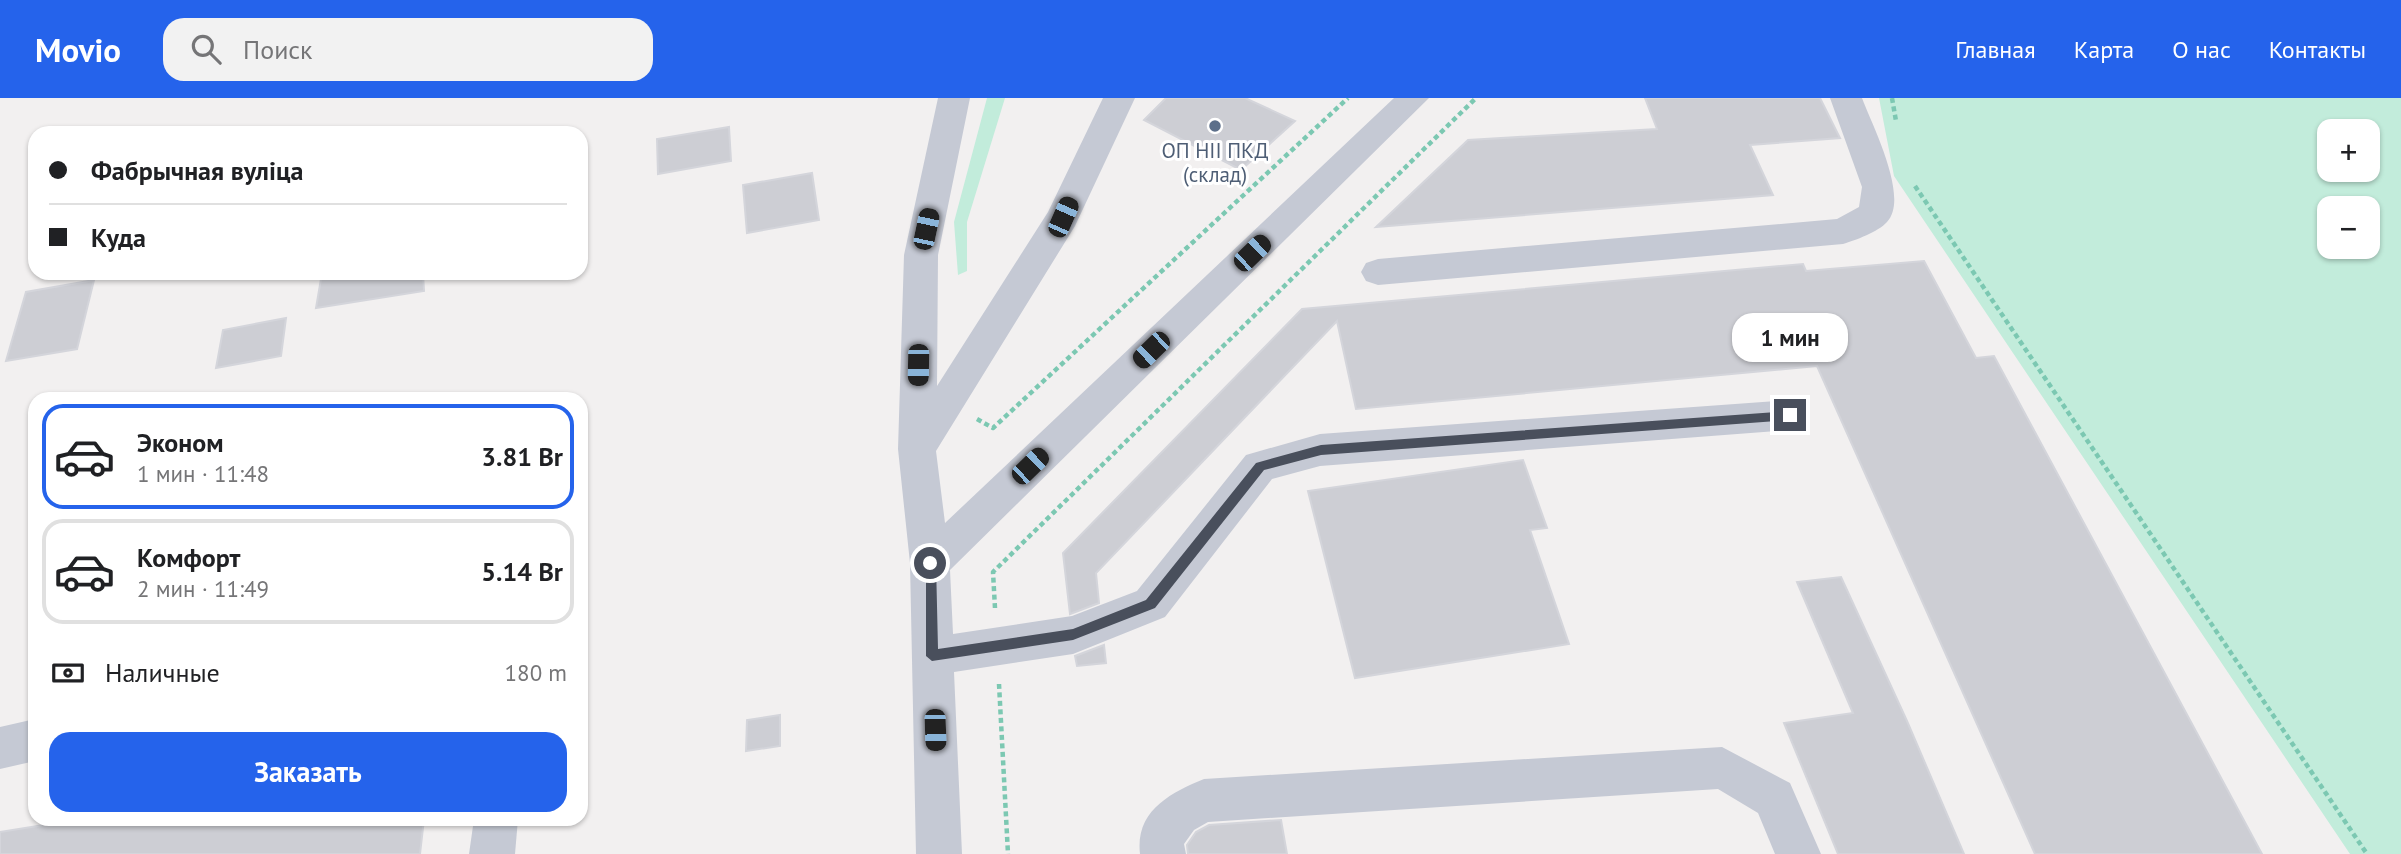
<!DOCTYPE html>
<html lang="ru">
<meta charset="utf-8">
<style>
body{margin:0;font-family:"PT Sans",sans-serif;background:#f2f2f2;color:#202124;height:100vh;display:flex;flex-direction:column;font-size:26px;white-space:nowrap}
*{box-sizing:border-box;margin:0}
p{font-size:23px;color:#757577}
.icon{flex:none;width:38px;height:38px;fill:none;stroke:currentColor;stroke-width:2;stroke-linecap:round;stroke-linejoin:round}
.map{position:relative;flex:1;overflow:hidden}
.details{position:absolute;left:28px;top:294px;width:560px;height:434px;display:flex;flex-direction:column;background:#fff;border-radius:21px;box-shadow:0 2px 5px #0004}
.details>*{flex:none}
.guide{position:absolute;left:28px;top:28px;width:560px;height:154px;border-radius:21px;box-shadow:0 2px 5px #0004;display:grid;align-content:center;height:154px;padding:0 21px;background:#fff}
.fabs{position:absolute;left:2317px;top:21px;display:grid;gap:14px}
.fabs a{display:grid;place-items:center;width:63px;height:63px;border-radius:14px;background:#fff;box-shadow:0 2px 5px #0004;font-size:35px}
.end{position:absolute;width:32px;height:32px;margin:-16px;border:9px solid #494f5c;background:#fff;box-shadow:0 0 0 4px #fff}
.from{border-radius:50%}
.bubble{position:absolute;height:49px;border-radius:21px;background:#fff;box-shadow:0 2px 5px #0004;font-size:23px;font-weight:700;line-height:49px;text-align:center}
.car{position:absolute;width:21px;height:42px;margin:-21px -10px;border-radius:9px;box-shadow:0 0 5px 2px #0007;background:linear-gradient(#222 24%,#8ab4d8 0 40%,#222 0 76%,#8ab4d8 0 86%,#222 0)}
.guide b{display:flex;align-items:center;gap:24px;height:66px;font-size:26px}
.guide b+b{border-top:2px solid #e0e0e0}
.guide i{width:18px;height:18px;background:#202124}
ul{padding:12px 0 0;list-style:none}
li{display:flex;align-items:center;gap:21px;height:105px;margin:0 14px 10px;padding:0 7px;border:4px solid #e0e0e0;border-radius:21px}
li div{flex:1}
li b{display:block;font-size:26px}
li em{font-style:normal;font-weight:700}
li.selected{border-color:#2563eb}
li>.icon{width:63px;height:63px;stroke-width:1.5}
.pay{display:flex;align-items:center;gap:18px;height:77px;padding:0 21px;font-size:26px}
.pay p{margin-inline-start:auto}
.button{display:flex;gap:14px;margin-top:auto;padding:14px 21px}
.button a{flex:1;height:80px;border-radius:21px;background:#2563eb;color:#fff;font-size:28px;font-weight:700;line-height:80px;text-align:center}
header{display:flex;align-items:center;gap:42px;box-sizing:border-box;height:98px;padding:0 35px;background:#2563eb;color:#fff}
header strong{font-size:33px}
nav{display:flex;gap:38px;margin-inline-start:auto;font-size:24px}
.search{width:490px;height:63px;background:#f2f2f2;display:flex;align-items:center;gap:18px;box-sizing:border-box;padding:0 24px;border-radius:21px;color:#757577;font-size:26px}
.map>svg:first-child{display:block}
</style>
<header>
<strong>Movio</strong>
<div class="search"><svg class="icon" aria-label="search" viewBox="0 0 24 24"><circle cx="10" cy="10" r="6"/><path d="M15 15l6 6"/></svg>Поиск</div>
<nav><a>Главная</a><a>Карта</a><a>О нас</a><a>Контакты</a></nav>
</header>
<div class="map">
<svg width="2401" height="756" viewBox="0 0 2401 756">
<rect width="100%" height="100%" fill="#f2f0f0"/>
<g fill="#c2ecdb" fill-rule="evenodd">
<polygon points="987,0 1005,0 967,124 967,173 958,177 954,124"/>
<path d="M 1879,0 L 2401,0 L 2401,756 L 2350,756 L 1894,78 ZM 2368,33 L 2368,72 L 2329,72 L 2329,33 ZM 2329,110 L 2368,110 L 2368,149 L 2329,149 Z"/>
</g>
<g fill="#cdced4" stroke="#d4d5db" stroke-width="2">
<polygon points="1166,0 1245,0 1295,23 1241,72 1144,22"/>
<polygon points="1645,0 1820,0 1840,40 1750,47 1773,97 1376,129 1468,42 1657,31"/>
<polygon points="729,29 731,63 658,76 657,41"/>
<polygon points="812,75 819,122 747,135 743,87"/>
<polygon points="1924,163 1976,260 1994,258 2262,756 2035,756 1817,268 1356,311 1337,223 1096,475 1099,505 1070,516 1063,455 1302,211 1803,166 1806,173"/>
<polygon points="322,175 423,175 424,193 316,210"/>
<polygon points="94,182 77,251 6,263 26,194"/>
<polygon points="286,220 281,258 216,270 223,232"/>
<polygon points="1523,362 1547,430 1530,432 1569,546 1355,580 1308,393"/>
<polygon points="1841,479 1907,623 1964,756 1838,756 1784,625 1853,615 1797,484"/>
<polygon points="1104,547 1106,565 1077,568 1075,558"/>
<polygon points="780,617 780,648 746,653 747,622"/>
<polygon points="81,721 424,721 420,756 0,756 0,734"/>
<polygon points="1281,722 1287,756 1188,756 1187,747 1196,734 1209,727"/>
</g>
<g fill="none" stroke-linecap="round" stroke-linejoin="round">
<g stroke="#7cc8b2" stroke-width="4.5" stroke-dasharray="5 3.5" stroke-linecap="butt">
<polyline points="1892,0 1896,23"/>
<polyline points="1915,88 2367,756"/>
<polyline points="977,321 993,330 1348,0"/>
<polyline points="995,510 993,474 1476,0"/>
<polyline points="999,586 1008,756"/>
</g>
<g fill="#c5c9d4" fill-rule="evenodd">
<polygon points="938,0 970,0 938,157 937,288 1048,114 1103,0 1135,0 1075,128 936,353 945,425 1394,0 1429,0 950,472 953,536 1072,518 1137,493 1246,357 1320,336 1790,302 1803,306 1809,317 1803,328 1790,332 1320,368 1272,381 1165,519 1073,556 954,574 962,756 916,756 910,465 898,351 904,157"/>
<path d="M 1830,0 L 1862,0 C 1872,27 1910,100 1887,124 C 1878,134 1856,142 1843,146 L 1378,187 L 1366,183 L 1361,174 L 1366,165 L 1378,161 L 1837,121 L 1859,109 L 1862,89 Z"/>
<polygon points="35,621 35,663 0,671 0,629"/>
<path d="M 1722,649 L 1790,685 L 1821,756 L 1775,756 L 1758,715 L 1718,691 L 1208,724 L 1194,732 L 1184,746 L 1186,756 L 1140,756 C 1135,713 1170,695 1204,681 Z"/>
<polygon points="474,721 518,721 515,756 469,756"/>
</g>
</g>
<polygon fill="#494f5c" points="1790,313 1796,317 1790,322 1321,357 1264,372 1155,510 1073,542 932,563 926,558 926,461 930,460 936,465 938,551 1073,531 1146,502 1256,365 1321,347"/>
<circle fill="#5c6f8a" stroke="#fff" stroke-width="2.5" cx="1215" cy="28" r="7"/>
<g text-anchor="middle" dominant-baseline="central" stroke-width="6" stroke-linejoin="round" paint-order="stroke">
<g font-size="21" fill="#4e5e75" stroke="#fff">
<text x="1215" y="52">ОП НII ПКД<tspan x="1215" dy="24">(склад)</tspan></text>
</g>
</g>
</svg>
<div class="fabs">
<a>+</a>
<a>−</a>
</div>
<i class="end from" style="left:930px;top:465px"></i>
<i class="end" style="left:1790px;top:317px"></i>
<div class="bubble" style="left:1732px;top:215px;width:116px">1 мин</div>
<i class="car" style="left:1063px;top:119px;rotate:24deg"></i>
<i class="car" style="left:926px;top:131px;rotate:12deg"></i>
<i class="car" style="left:1252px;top:155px;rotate:46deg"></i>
<i class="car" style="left:1151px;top:252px;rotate:226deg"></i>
<i class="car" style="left:918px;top:267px;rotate:181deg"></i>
<i class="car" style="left:1030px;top:368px;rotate:46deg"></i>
<i class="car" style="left:935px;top:632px;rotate:178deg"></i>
<div class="guide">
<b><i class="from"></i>Фабрычная вуліца</b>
<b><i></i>Куда</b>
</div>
<section class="details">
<ul>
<li class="selected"><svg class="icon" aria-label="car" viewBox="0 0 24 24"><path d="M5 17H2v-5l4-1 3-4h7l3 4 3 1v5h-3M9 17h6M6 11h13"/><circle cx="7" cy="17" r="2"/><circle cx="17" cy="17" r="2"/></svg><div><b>Эконом</b><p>1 мин · 11:48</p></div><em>3.81 Br</em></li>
<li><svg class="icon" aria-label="car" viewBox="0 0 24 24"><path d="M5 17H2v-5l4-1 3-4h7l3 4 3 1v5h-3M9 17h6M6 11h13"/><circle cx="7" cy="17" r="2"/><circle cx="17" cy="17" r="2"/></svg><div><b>Комфорт</b><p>2 мин · 11:49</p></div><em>5.14 Br</em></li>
</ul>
<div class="pay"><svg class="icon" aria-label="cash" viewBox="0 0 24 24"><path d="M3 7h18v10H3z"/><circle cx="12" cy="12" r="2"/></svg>Наличные<p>180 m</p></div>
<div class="button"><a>Заказать</a></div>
</section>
</div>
